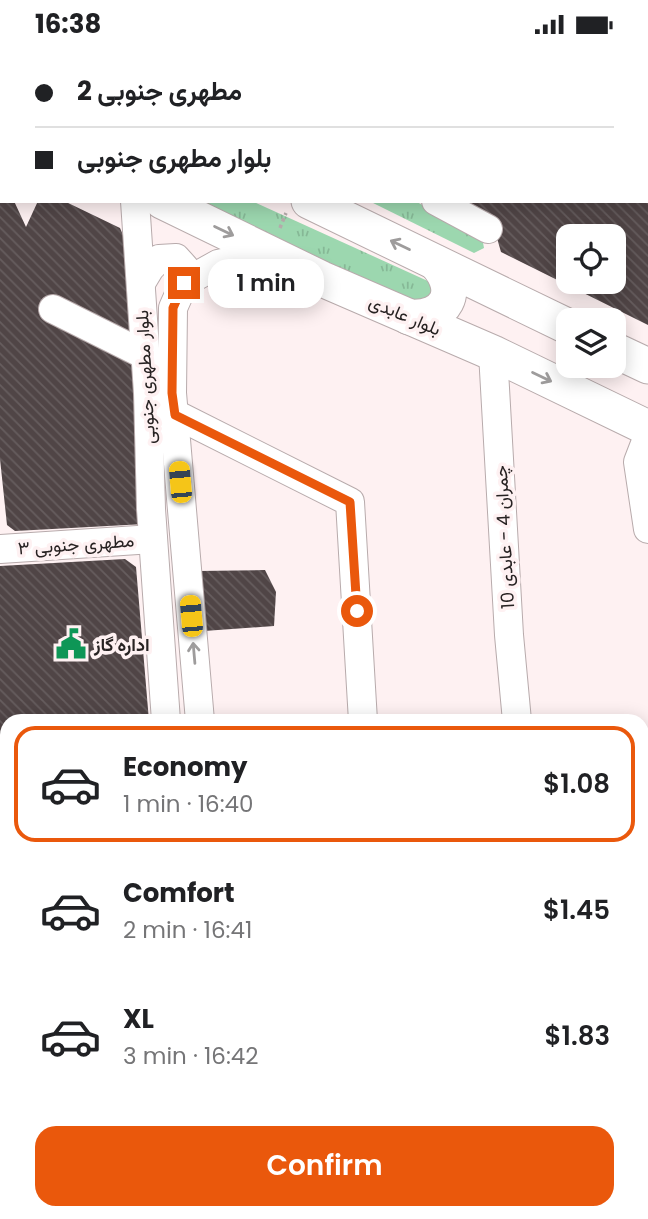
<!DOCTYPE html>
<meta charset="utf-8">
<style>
body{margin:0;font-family:Poppins,Vazirmatn,sans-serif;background:#f2f2f2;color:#202124;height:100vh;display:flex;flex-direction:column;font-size:26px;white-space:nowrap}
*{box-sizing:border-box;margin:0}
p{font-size:23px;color:#757577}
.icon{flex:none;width:38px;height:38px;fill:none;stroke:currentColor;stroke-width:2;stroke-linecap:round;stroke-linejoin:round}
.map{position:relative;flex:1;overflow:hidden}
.panel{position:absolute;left:0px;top:665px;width:649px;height:506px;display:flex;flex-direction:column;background:#fff;border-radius:21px 21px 0 0;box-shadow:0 4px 18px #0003}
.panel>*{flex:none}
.hud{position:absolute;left:0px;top:0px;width:649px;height:154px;box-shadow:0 4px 18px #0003;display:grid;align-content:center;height:154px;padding:0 35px;background:#fff}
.buttons{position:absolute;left:556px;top:175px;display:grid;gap:14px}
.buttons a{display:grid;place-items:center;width:70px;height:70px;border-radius:14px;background:#fff;box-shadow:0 4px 18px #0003;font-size:35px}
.end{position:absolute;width:32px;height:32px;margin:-16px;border:9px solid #ea580c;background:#fff;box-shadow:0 0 0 4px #fff}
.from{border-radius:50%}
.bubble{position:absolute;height:49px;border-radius:21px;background:#fff;box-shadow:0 4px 18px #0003;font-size:23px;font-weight:600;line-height:49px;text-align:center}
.car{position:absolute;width:21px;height:42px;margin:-21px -10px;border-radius:9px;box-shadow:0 0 5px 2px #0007;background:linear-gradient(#f5c518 24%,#345 0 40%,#f5c518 0 76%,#345 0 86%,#f5c518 0)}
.hud b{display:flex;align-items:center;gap:24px;height:66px;font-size:26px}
.hud b+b{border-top:2px solid #e0e0e0}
.hud i{width:18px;height:18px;background:#202124}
ul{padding:12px 0 0;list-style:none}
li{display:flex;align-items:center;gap:21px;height:116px;margin:0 14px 10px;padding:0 21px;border:4px solid transparent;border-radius:21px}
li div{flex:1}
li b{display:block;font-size:26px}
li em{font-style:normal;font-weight:600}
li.active{border-color:#ea580c}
li>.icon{width:63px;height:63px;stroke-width:1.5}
.primary-button{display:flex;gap:14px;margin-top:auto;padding:14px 35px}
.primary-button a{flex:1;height:80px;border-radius:21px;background:#ea580c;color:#fff;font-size:28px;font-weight:600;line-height:80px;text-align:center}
.status{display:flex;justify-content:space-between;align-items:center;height:49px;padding:0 35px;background:#fff;direction:ltr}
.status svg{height:19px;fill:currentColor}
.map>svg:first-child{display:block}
</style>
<div class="status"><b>16:38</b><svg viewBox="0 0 49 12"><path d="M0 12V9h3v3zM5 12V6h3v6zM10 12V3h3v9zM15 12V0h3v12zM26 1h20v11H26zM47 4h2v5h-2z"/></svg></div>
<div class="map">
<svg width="648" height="1170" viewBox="0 0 648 1170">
<defs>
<pattern id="grass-tufts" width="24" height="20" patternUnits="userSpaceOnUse" patternTransform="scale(1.75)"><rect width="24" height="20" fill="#9cd7af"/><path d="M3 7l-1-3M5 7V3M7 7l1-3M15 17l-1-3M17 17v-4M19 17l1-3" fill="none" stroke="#86b896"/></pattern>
<pattern id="building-back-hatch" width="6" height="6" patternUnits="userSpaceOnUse" patternTransform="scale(1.75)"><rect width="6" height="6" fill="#504546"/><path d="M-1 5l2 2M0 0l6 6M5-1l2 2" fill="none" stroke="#665d5e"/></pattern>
</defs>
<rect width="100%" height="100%" fill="#fef1f2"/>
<g fill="url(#grass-tufts)">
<polygon points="191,152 252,152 430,233 437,243 421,256"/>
<polygon points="369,152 415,152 482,188 484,199 474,204"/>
</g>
<g fill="url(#building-back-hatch)" fill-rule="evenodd">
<polygon points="0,152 14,152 26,178 38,152 64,152 120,179 123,186 137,307 145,475 15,482 7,476 0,410"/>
<path d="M 466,152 L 648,152 L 648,276 L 501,203 L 490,165 ZM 569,187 L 614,187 L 614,233 L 569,233 Z"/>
<polygon points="125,510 136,518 149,672 7,672 7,830 0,831 0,517"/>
<polygon points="265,521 276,543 274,577 204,582 199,522"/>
<polygon points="7,868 7,962 4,966 7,969 7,1164 184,1164 184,1170 0,1170 0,869"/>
</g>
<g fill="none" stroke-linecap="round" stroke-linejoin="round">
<g stroke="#b8abac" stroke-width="30">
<g id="minor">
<polyline points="482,0 486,2"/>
<polyline points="586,2 587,0"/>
<polyline points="0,111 2,107"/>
<polyline points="135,152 148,344 151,460 166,672"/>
<polyline points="436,152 488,180"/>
<polyline points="141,234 150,219 159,210 176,209 185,219 184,234"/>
<polyline points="53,260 143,305"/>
<polyline points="493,304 509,586 517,672"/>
<polyline points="175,365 350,453 363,672"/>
<polyline points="648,387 638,413 648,480"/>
<polyline points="0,500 153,490"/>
<polyline points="200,672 172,344 173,259 184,234 218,215 269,204"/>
<polyline points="642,802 648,802"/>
<polyline points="0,854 7,854"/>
<polyline points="201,1164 202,1170"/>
<polyline points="258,1164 265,1170"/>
<polyline points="626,1164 630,1170"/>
<polyline points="295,1170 301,1164"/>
<polyline points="401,1170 407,1164"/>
</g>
</g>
<g stroke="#b8abac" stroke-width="37">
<g id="major">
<polyline points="188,0 191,2"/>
<polyline points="99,2 105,0"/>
<polyline points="0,18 2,19"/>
<polyline points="0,74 2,75"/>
<polyline points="162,152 322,230 493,304 648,379"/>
<polyline points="309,152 569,278"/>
<path d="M 409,268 C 446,271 462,242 436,214"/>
<polyline points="614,301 648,317"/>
</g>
</g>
<polyline stroke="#b5aaab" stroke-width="3.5" stroke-dasharray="3.5 3.5" stroke-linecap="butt" points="280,179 286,164"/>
<use href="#minor" stroke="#fff" stroke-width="28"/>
<use href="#major" stroke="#fff" stroke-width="35"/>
</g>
<defs><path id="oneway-shaft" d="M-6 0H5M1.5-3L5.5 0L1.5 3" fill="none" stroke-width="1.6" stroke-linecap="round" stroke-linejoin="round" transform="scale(1.75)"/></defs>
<g stroke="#9e9c9c">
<use href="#oneway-shaft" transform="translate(224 182) rotate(26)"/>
<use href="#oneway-shaft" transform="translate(400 196) rotate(-154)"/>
<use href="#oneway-shaft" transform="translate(542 328) rotate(26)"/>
<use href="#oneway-shaft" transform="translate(194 604) rotate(-95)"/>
</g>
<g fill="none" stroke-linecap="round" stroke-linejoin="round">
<polyline stroke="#ea580c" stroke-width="9" points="184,234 173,259 172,344 175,366 350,453 357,562"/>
</g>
<defs>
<g id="civic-bare" transform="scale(2.415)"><path d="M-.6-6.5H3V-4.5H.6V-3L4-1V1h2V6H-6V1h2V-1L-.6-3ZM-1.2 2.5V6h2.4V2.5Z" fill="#0e9656" stroke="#fef1f2" stroke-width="2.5" paint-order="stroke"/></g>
</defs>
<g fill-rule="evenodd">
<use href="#civic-bare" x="71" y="595"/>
</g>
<g text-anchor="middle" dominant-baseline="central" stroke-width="7" stroke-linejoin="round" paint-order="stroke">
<g font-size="18" fill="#272222" stroke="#fef1f2">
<text transform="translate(405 266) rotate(23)">بلوار عابدی</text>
<text transform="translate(145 328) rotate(-93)">بلوار مطهری جنوبی</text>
<text transform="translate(504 488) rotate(-93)">چمران 4 - عابدی 10</text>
<text transform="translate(76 495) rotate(-4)">مطهری جنوبی ۳</text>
</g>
<g font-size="18" font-weight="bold" fill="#272222" stroke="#fef1f2" text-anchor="start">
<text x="94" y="595">اداره گاز</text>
</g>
</g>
</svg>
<div class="buttons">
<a><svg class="icon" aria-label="locate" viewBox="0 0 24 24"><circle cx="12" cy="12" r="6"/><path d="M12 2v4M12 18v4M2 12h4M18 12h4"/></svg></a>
<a><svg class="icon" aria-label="layers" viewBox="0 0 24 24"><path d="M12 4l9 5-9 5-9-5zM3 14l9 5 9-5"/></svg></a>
</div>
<i class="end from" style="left:357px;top:562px"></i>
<i class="end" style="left:184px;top:234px"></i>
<div class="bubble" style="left:208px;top:210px;width:116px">1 min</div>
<i class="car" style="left:180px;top:433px;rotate:355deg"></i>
<i class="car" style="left:191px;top:567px;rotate:355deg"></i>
<div class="hud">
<b><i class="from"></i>مطهری جنوبی 2</b>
<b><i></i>بلوار مطهری جنوبی</b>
</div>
<section class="panel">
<ul>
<li class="active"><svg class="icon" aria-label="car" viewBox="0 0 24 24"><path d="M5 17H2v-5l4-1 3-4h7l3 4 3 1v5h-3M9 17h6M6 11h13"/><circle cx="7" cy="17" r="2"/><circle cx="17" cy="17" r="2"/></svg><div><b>Economy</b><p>1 min · 16:40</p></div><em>$1.08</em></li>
<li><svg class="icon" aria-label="car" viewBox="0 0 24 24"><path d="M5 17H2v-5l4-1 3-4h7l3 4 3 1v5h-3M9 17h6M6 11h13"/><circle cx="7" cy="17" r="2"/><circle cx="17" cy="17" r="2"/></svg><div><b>Comfort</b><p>2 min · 16:41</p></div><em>$1.45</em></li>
<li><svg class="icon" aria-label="car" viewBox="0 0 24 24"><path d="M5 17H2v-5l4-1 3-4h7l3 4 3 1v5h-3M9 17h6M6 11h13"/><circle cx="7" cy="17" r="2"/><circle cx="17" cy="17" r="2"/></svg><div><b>XL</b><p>3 min · 16:42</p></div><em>$1.83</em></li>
</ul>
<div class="primary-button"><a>Confirm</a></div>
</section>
</div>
